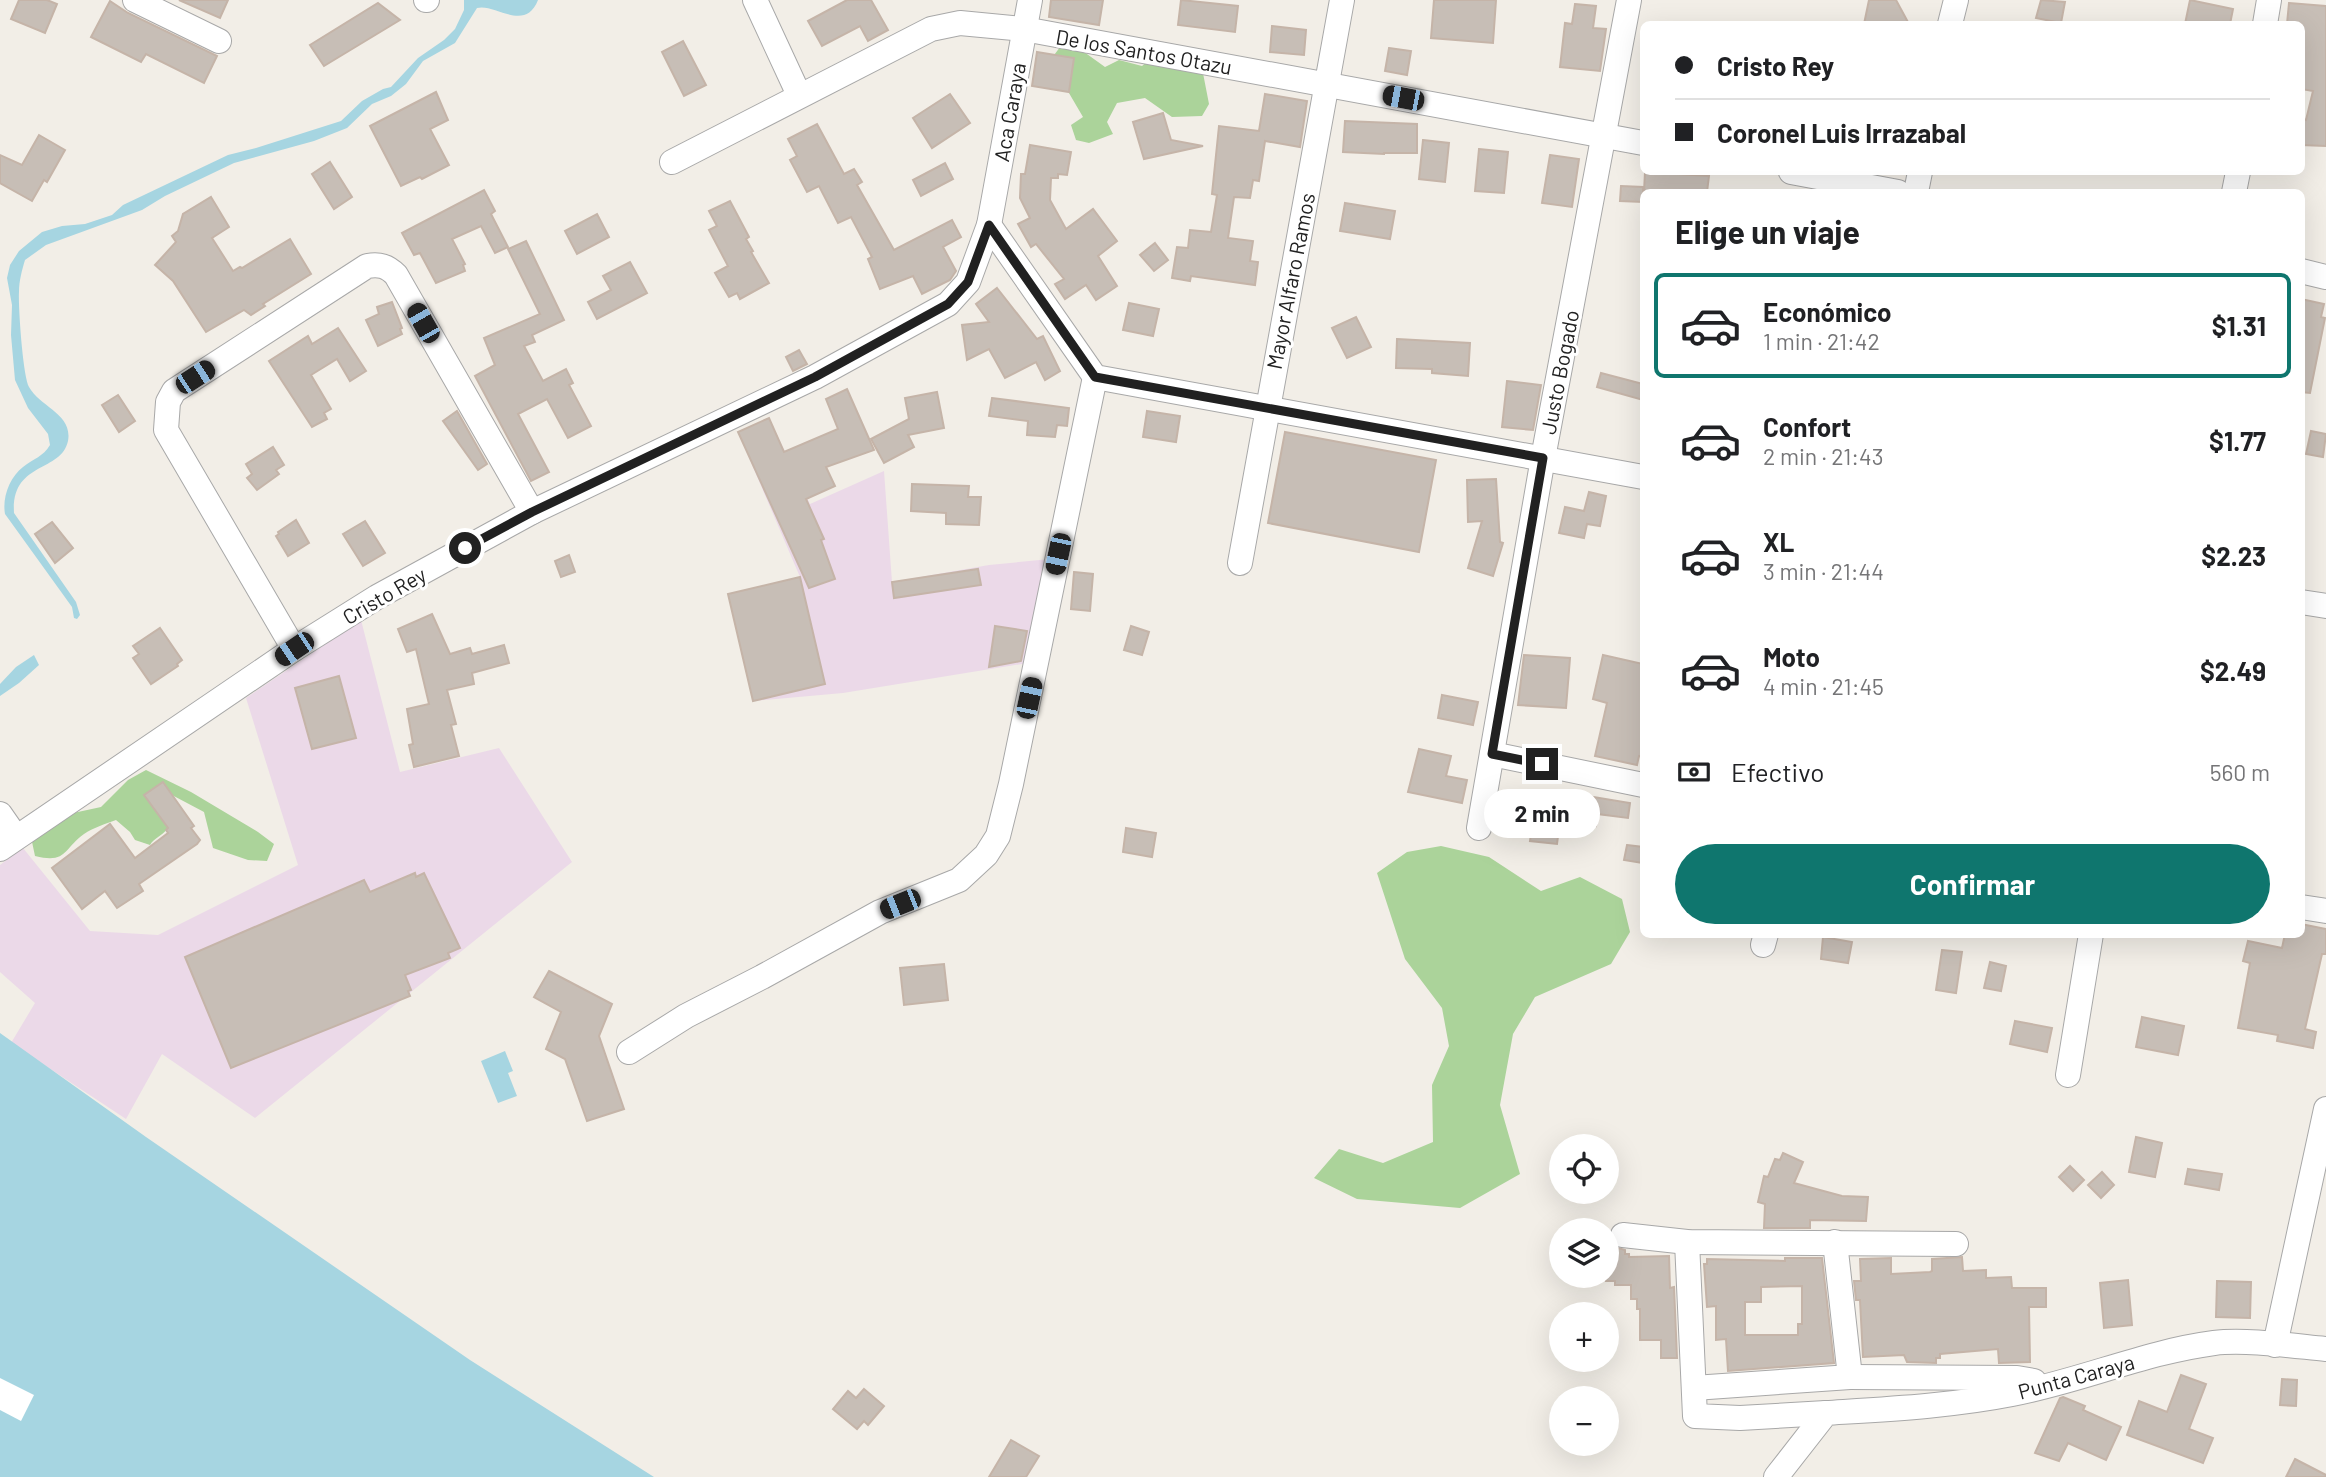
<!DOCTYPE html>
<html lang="es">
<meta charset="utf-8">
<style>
body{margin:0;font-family:Barlow,sans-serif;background:#f2f2f2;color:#202124;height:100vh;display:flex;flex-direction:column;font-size:26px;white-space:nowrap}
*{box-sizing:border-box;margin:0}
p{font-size:23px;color:#757577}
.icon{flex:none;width:38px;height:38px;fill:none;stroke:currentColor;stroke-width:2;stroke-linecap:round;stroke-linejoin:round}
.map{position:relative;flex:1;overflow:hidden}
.panel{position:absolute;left:1640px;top:189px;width:665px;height:749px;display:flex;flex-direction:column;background:#fff;border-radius:10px;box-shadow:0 7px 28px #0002}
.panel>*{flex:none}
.hud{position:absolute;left:1640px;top:21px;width:665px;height:154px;border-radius:10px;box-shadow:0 7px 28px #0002;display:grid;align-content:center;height:154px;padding:0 35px;background:#fff}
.tools{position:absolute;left:1549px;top:1134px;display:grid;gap:14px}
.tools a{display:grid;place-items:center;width:70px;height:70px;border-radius:50%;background:#fff;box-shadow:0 7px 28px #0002;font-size:35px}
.end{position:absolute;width:32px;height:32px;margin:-16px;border:9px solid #212121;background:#fff;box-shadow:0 0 0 4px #fff}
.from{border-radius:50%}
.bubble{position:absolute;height:49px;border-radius:24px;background:#fff;box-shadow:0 7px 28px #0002;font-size:23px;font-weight:700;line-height:49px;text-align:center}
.car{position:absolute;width:21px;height:42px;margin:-21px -10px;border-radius:9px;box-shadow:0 0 5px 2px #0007;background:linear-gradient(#222 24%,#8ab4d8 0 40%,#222 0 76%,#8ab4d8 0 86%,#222 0)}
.hud b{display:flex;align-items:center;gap:24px;height:66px;font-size:26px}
.hud b+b{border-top:2px solid #e0e0e0}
.hud i{width:18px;height:18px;background:#202124}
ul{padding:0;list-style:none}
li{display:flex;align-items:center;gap:21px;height:105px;margin:0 14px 10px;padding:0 21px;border:4px solid transparent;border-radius:10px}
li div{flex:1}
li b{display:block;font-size:26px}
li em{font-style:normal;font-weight:700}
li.active{border-color:#0f766e}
li>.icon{width:63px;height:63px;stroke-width:1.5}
h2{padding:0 35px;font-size:32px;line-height:84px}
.pay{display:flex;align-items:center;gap:18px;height:77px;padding:0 35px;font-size:26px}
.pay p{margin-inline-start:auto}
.cta{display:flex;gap:14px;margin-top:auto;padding:14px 35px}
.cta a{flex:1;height:80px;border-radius:42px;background:#0f766e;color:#fff;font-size:28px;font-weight:700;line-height:80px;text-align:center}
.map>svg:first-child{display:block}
</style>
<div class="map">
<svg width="2326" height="1477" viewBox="0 0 2326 1477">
<rect width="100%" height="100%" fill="#f2eee7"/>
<g fill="#ebd9e8">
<polygon points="769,418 810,504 884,471 892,582 989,565 1050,559 1034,662 843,693 753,701 800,577 738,432"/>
<polygon points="361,620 400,772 499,748 572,862 255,1118 162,1054 126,1119 11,1043 35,1003 0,972 0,865 23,848 90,931 158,935 298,865 246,698"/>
</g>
<g fill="#abd39a">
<polygon points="1066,39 1105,67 1119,60 1142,66 1153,57 1202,68 1209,104 1202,116 1172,117 1145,98 1117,103 1107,122 1113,134 1089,143 1076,140 1071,125 1083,117 1059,76 1043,70"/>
<path d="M 146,770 L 191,792 L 258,832 L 274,844 L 267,861 L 248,860 L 213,848 L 204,812 L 170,794 C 170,804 173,821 167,829 C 162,836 154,838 150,845 L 135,840 L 130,832 L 116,820 C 105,824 93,828 84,834 C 63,849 67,864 35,856 L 31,837 L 64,815 L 101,807 L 128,780 Z"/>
<polygon points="1441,846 1489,857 1541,891 1580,877 1622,899 1630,932 1611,964 1535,997 1513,1034 1500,1105 1520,1174 1460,1208 1357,1199 1314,1178 1339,1149 1383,1163 1433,1142 1432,1085 1449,1046 1442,1008 1405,959 1377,873 1407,852"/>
</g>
<g fill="#a6d5e1">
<path d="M 464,0 L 538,0 C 525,33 495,3 477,8 L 455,43 L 423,61 L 406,84 L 391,96 L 372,104 L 347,128 L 314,141 L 234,163 L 165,196 L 142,210 L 46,245 L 25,260 C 22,270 19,281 19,292 C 18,306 23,377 29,387 C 40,407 73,414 68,441 C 61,473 11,461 14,513 L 76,602 L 80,615 L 77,619 L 74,618 L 72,607 L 5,514 C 2,497 10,477 23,467 C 34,458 43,457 50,445 L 48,434 L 28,408 L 15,380 L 11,335 L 12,305 L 7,278 L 10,265 L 19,251 L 42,232 L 62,226 L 85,224 L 112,215 L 123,205 L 228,155 L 256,148 L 341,121 L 362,101 L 383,89 L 391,87 L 418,58 L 444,40 L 455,29 L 464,10 Z"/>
<polygon points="34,655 39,665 19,683 0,696 0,684 16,667"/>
<polygon points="0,1033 146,1137 470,1360 654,1477 0,1477"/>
<polygon points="505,1051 513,1071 508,1073 517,1096 498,1103 481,1061"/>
</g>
<polygon fill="#fff" points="0,1378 34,1395 21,1421 0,1410"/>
<g fill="#c7beb6" stroke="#c5b4a8" stroke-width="2" fill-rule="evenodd">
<polygon points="19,0 47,0 57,4 45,33 11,19"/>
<polygon points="179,0 228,0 220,18"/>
<polygon points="847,0 871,0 888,30 868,41 860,26 822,46 808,21"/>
<polygon points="1051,0 1103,0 1099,25 1049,17"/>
<polygon points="1181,0 1238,6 1235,32 1178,25"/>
<polygon points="1434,0 1496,0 1493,43 1431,38"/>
<polygon points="1869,0 1896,0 1909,24 1864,24"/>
<polygon points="2041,0 2065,2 2061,23 2036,18"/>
<polygon points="2190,0 2233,9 2230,24 2185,24"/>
<polygon points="110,1 128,13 217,56 204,83 146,54 141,62 91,37"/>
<polygon points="378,3 400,20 324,66 310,45"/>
<polygon points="2289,3 2326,6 2326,146 2301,145 2301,119 2306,120 2313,91 2301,89 2301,24 2287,24"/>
<polygon points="1575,4 1596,6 1593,28 1606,29 1600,71 1560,67 1565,23 1572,24"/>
<polygon points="1272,26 1306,30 1304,55 1270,52"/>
<polygon points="683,41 706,85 684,96 662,52"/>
<polygon points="1389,48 1411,51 1407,75 1385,71"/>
<polygon points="1037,52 1074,58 1069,92 1032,86"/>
<polygon points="436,92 448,120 430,129 449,165 422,179 420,177 401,186 370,126"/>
<polygon points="950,94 970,123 932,148 913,118"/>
<polygon points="1265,94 1307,101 1300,147 1265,141 1259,181 1253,180 1250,198 1234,197 1228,238 1253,241 1250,261 1258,262 1255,285 1191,276 1190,281 1172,278 1177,247 1188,248 1190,230 1211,232 1217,195 1212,194 1219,126 1259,131"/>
<polygon points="1163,113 1171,140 1203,146 1144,159 1133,122"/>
<polygon points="1345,121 1417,124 1417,153 1384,153 1384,154 1343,152"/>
<polygon points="817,124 844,174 854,169 862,182 857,185 894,250 952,220 961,237 943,247 956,271 950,280 922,294 913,276 880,289 868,259 872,257 851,217 838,223 819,186 807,192 790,160 797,156 788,139"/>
<polygon points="39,135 65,150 47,182 44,180 32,201 0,183 0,155 22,165"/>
<polygon points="1423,140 1449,143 1445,182 1419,179"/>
<polygon points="1030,145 1071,152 1067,175 1058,174 1058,178 1051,178 1050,200 1066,229 1093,209 1117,241 1098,256 1117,286 1096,300 1086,285 1065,299 1055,284 1064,279 1036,244 1031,247 1018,224 1030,218 1020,198 1021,174 1025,174"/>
<polygon points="1479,149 1508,152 1504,193 1475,191"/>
<polygon points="1550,155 1579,159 1572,207 1542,203"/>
<polygon points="330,162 352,197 334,209 312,174"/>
<polygon points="945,163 953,179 921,196 913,180"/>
<polygon points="1645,172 1709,176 1707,192 1644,192"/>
<polygon points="1621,186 1643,187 1643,202 1620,201"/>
<polygon points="484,190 495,211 491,214 508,247 495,253 481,226 452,239 465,264 463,265 465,271 436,283 420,253 414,255 402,233"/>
<polygon points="211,197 229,227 212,238 233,271 240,267 242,268 290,239 311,274 263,304 265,306 251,315 244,310 206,332 173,281 155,265 176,242 172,236 178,231 183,214"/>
<polygon points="730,201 749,237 746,239 753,251 751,252 769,283 740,299 737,293 729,297 715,273 728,266 709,230 717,226 709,211"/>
<polygon points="1345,203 1395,211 1390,239 1340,231"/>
<polygon points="597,214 609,237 577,254 565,231"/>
<polygon points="526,241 564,320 532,335 535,342 524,346 543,381 566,369 573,383 569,385 591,426 568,438 547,399 518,414 549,472 531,481 475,376 495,365 484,338 540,314 508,249"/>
<polygon points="1155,243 1168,260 1154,271 1140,255"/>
<polygon points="630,262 647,293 597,319 588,302 611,290 603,276"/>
<polygon points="997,288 1037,339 1043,336 1060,371 1045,380 1036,362 1005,378 989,349 967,360 962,325 989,322 976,304"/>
<polygon points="2301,299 2324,304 2321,317 2325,318 2310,393 2301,392"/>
<polygon points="392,302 402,328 400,329 402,334 378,346 366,320 379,314 377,307"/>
<polygon points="1129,303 1159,309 1153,336 1123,330"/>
<polygon points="1356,317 1371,347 1347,358 1332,328"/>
<polygon points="338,328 366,371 350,381 337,359 311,375 331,409 324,413 327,419 312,427 269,361 308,336 312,344"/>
<polygon points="1397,339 1470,343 1468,376 1432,373 1432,369 1396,368"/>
<polygon points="799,350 807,364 793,371 786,357"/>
<polygon points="1601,373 1643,384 1643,400 1597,387"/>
<polygon points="1507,381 1541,385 1533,430 1502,427"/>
<polygon points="847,389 874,450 826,467 835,486 806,499 824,539 821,540 835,579 809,588 738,432 769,418 784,452 838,429 826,399"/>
<polygon points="937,392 944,428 908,435 914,447 884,463 871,439 909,419 905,398"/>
<polygon points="118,395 135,421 119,432 102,405"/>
<polygon points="992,398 1069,408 1067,426 1057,425 1055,437 1027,435 1028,421 989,416"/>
<polygon points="457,411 487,464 478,470 443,421"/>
<polygon points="1147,411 1180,416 1176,442 1143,437"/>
<polygon points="2311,431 2326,434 2323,457 2306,454"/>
<polygon points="1285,432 1436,460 1419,552 1268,523"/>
<polygon points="273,447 284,465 276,470 279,474 257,490 247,478 252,474 246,464"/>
<polygon points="1496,479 1500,542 1503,543 1493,576 1468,568 1482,521 1468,522 1467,480"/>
<polygon points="912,484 969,486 968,497 981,497 979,525 946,524 946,513 911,511"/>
<polygon points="1589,492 1606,496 1600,526 1587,524 1584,538 1559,533 1565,507 1584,511"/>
<polygon points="296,520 309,543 288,556 276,536 279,534 278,532"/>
<polygon points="365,521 385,553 363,566 343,534"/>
<polygon points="52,522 73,548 55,563 35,534"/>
<polygon points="569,555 575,572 561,577 555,561"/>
<polygon points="978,569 981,585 894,598 892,582"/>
<polygon points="1074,572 1093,574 1090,611 1071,609"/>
<polygon points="800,577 825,684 753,701 728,594"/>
<polygon points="432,614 450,654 470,648 472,654 504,645 509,663 472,673 474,684 447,690 456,724 451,725 459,756 414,767 409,745 413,744 407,709 429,704 416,649 407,652 398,629"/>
<polygon points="995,626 1027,631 1021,661 989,667"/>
<polygon points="1131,626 1149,632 1142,655 1124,650"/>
<polygon points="160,628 182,660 177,664 178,666 151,684 133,658 139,654 133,646"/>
<polygon points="1524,655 1570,658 1566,708 1518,705"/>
<polygon points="1603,655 1643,664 1643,757 1639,756 1637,765 1595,756 1607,703 1593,699"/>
<polygon points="339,676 356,738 312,749 295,688"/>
<polygon points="1442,695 1478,702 1473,725 1438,718"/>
<polygon points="1419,749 1451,756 1446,776 1467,780 1462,803 1408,792"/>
<polygon points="163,782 194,826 191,828 200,840 197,844 139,884 143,891 117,908 105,891 82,909 52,868 110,824 135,858 168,833 166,830 168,828 144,795"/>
<polygon points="1537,793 1581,798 1581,795 1630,803 1628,818 1597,814 1596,826 1560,821 1557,844 1530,841"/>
<polygon points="1126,828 1156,833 1152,857 1123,852"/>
<polygon points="1627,845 1643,847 1643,863 1624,860"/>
<polygon points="415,873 416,877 424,873 460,948 448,953 450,958 405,975 411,990 408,991 410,996 231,1068 185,957 364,880 370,892"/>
<polygon points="2301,924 2326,929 2326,954 2322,954 2305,1029 2316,1032 2313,1048 2277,1041 2278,1035 2238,1028 2250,963 2243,961 2248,941 2282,948 2285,934 2301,934"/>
<polygon points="1823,937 1852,942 1848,963 1821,959"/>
<polygon points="1942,950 1962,952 1956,993 1936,990"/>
<polygon points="1990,962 2006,966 2001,991 1984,988"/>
<polygon points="944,964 948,1000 904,1005 900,968"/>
<polygon points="549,971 612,1004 599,1036 624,1109 587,1121 565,1059 546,1049 561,1012 534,997"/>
<polygon points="2142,1017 2184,1026 2178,1055 2136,1047"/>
<polygon points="2015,1021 2052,1028 2047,1052 2010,1044"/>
<polygon points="2136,1137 2162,1143 2155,1177 2129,1172"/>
<polygon points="1783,1153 1803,1162 1794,1183 1842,1196 1868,1197 1866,1221 1810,1220 1810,1228 1764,1228 1765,1204 1758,1202 1764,1176 1768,1177 1775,1159 1780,1160"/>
<polygon points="2070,1166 2084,1180 2073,1191 2059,1177"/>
<polygon points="2188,1169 2222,1174 2219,1190 2185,1184"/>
<polygon points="2102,1172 2114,1185 2101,1198 2088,1185"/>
<polygon points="1608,1245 1625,1250 1625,1254 1629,1254 1629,1257 1669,1256 1670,1288 1674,1287 1677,1358 1661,1358 1661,1340 1640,1340 1640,1309 1637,1309 1637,1299 1631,1299 1631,1285 1615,1285 1615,1281 1606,1281"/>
<polygon points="1962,1257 1963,1271 1986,1270 1986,1278 2011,1277 2012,1288 2046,1288 2046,1307 2029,1307 2030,1362 1999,1363 1998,1349 1940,1354 1940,1358 1936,1358 1936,1363 1907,1362 1904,1355 1863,1357 1860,1300 1856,1300 1854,1281 1861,1281 1860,1259 1891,1258 1891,1274 1930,1272 1932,1271 1932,1259"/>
<path d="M 1785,1258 L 1822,1258 L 1834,1363 L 1728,1371 L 1726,1339 L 1716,1340 L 1716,1306 L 1707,1307 L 1704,1264 L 1707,1264 L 1707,1259 L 1785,1261 ZM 1802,1286 L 1802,1324 L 1798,1324 L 1798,1335 L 1745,1335 L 1745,1302 L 1761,1302 L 1761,1287 Z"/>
<polygon points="2128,1280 2132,1325 2104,1328 2100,1283"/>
<polygon points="2217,1281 2251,1282 2250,1318 2216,1317"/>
<polygon points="2181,1375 2206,1384 2189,1429 2213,1438 2203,1463 2127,1435 2139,1401 2167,1412"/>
<polygon points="2282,1379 2297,1380 2296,1406 2280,1405"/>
<polygon points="864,1389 884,1406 868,1425 864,1421 857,1429 833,1409 848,1391 856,1398"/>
<polygon points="2063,1397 2085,1406 2083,1410 2121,1427 2106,1460 2068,1443 2059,1461 2035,1453 2060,1398"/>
<polygon points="1011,1440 1039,1456 1026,1477 989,1477"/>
<polygon points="2295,1459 2326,1475 2326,1477 2286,1477"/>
</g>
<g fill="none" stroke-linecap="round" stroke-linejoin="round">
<g stroke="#a8a8a8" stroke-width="26">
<g id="minor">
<polyline points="135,0 219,41"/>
<polyline points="426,0 427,0"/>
<polyline points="755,0 799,95"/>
<polyline points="1950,24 1956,0"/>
<polyline points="2265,24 2269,0"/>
<polyline points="672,162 931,29 960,23 1024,29 1643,143"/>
<polyline points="1791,172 1898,192"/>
<polyline points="1916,192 1920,172"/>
<polyline points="2234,192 2238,172"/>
<polyline points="989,225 1095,377 1643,477"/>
<polyline points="2301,271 2326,277"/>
<polyline points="1240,563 1342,0"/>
<polyline points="2301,602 2326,606"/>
<path d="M 294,649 L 166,430 L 168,402 L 174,391 L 367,266 C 380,264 387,266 396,275 L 532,512"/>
<polyline points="1492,754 1643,785"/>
<polyline points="0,814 16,837"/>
<polyline points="1479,828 1543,458 1629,0"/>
<polyline points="0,849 294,649 377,597 532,512 815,377 948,304 968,282 989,225 1030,0"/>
<polyline points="2301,907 2326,911"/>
<polyline points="1763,945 1766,934"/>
<polyline points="629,1052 686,1016 762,977 880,912 959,880 986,855 998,836 1011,784 1095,377"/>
<polyline points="2068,1075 2091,934"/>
<polyline points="1623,1235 1687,1242 1956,1244"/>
<polyline points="1687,1242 1695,1416 1740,1418 1826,1413"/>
<polyline points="2275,1345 2326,1109"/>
<polyline points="1850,1377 2017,1378 2034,1381"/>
<polyline points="1694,1388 1850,1377 1835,1242"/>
<path d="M 1776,1477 L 1826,1413 C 1889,1409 1951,1406 2012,1394 C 2081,1381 2145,1352 2214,1343 C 2245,1339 2294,1346 2326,1349"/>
</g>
</g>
<use href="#minor" stroke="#fff" stroke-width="24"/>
</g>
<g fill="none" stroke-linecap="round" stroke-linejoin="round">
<polyline stroke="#212121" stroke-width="9" points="465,548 532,512 815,377 948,304 968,282 989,225 1095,377 1543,458 1492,754 1542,764"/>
</g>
<g text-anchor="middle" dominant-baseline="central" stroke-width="6" stroke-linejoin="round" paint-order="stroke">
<g font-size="21" fill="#212121" stroke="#fff">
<text transform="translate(1144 51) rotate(10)">De los Santos Otazu</text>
<text transform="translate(1009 112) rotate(-80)">Aca Caraya</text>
<text transform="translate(1290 281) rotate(-79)">Mayor Alfaro Ramos</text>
<text transform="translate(1559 372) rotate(-79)">Justo Bogado</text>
<text transform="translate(384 595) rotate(-30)">Cristo Rey</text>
<text transform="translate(2076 1376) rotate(-15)">Punta Caraya</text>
</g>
</g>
</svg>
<div class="tools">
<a><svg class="icon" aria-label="locate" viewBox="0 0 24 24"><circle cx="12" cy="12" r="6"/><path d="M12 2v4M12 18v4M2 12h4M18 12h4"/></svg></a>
<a><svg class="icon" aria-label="layers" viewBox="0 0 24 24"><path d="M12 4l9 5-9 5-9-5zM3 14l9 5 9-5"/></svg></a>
<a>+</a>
<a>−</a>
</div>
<i class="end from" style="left:465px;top:548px"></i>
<i class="end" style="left:1542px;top:764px"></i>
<div class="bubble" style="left:1484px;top:789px;width:116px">2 min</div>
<i class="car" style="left:1403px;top:98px;rotate:281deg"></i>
<i class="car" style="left:423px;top:323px;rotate:330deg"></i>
<i class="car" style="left:195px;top:377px;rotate:57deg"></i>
<i class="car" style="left:1058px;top:554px;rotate:192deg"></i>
<i class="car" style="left:294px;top:649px;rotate:236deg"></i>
<i class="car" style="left:1029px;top:698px;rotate:12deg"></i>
<i class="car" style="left:900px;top:904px;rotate:248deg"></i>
<div class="hud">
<b><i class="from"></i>Cristo Rey</b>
<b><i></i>Coronel Luis Irrazabal</b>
</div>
<section class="panel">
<h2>Elige un viaje</h2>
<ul>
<li class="active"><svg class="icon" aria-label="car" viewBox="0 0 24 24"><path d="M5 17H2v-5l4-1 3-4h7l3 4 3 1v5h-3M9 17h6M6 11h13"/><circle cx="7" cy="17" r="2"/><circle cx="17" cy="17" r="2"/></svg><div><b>Económico</b><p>1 min · 21:42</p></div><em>$1.31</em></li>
<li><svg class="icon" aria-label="car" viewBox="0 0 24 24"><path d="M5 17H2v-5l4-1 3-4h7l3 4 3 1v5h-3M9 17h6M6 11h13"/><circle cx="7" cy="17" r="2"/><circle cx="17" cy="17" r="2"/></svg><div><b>Confort</b><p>2 min · 21:43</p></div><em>$1.77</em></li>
<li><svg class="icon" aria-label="car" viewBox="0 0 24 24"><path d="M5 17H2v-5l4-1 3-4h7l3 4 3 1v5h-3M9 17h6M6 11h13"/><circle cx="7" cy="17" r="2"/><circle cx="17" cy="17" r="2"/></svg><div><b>XL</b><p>3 min · 21:44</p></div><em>$2.23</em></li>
<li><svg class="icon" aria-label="car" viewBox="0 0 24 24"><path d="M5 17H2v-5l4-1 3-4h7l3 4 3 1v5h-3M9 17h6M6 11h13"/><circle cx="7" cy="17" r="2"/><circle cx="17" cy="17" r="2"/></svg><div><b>Moto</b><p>4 min · 21:45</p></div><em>$2.49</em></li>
</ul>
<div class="pay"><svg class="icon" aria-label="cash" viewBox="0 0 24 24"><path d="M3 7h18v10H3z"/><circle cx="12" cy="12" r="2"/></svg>Efectivo<p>560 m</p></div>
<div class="cta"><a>Confirmar</a></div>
</section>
</div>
